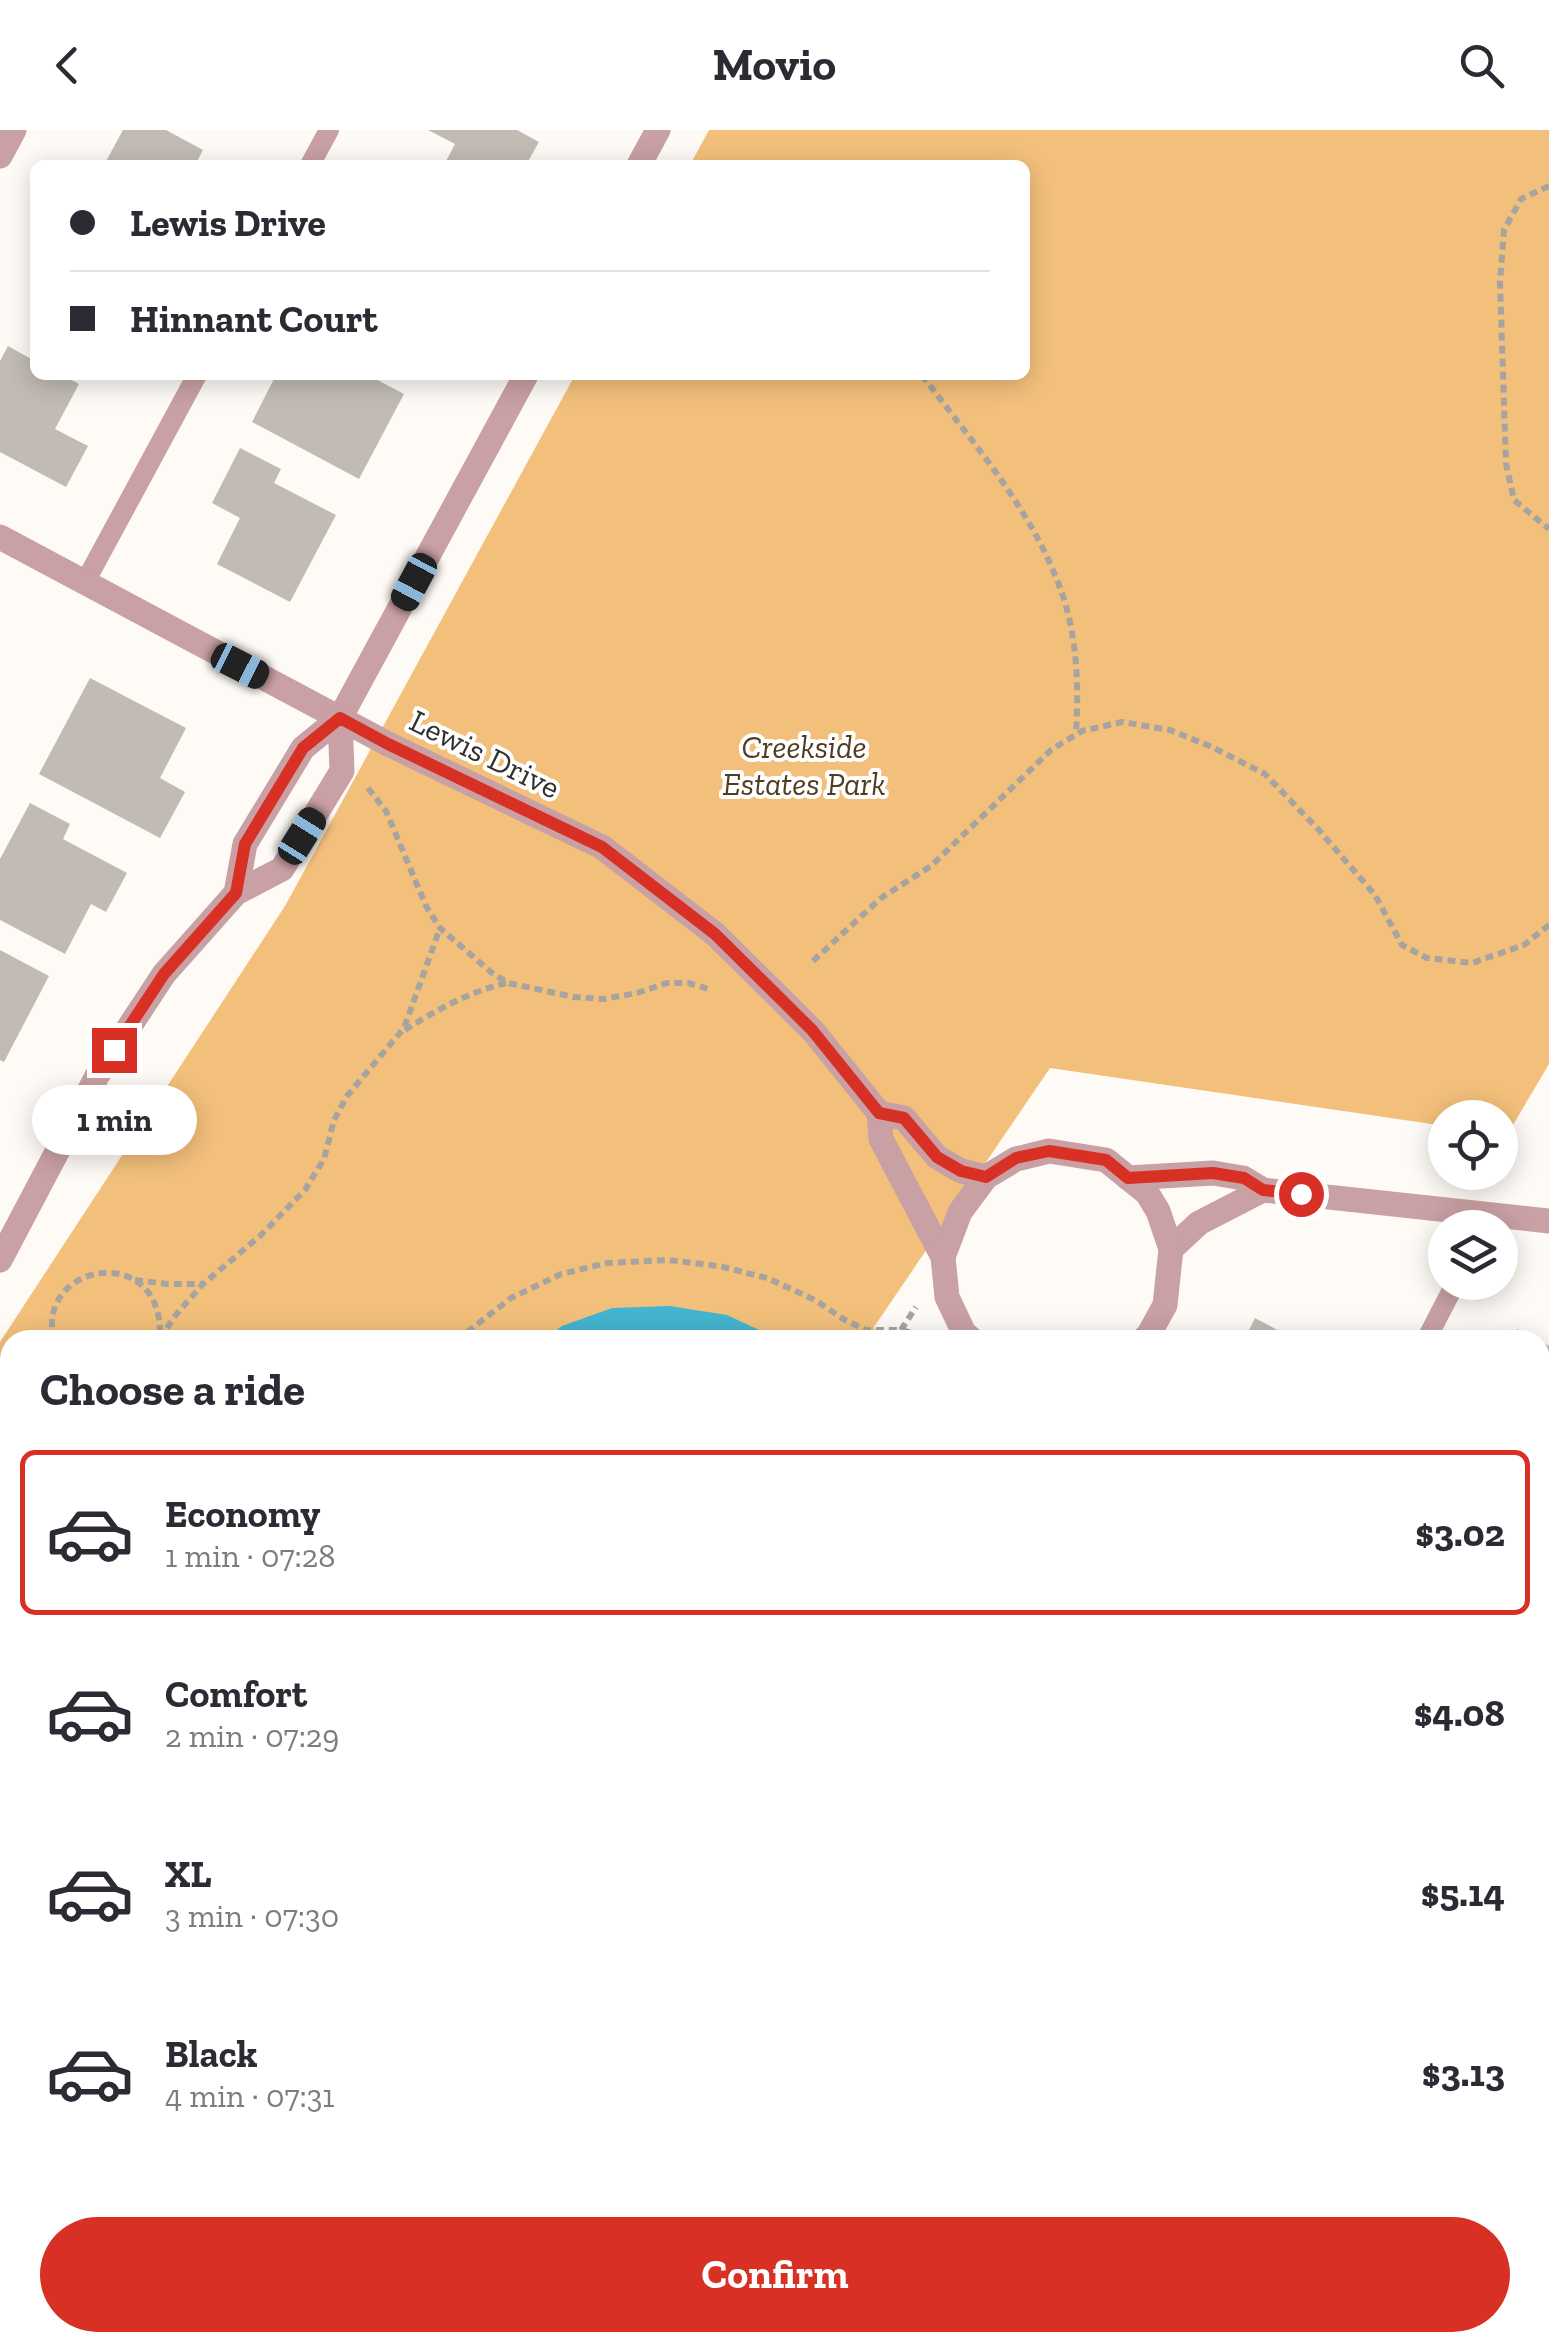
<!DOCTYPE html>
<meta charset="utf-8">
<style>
body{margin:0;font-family:"Zilla Slab",serif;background:#f2f2f3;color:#2b2b33;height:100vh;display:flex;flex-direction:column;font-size:38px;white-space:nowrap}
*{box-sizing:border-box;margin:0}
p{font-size:32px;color:#7c7c81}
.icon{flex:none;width:55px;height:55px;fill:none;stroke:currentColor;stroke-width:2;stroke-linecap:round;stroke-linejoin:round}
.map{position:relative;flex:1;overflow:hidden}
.details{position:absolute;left:0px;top:1200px;width:1550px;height:1022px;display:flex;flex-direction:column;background:#fff;border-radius:30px 30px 0 0;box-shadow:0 5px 25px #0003}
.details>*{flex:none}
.banner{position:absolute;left:30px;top:30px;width:1000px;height:220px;border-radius:15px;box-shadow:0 5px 25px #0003;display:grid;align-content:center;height:220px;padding:0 40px;background:#fff}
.buttons{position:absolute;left:1428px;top:970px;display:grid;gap:20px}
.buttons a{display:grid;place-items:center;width:90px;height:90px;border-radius:50%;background:#fff;box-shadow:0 5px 25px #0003;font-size:50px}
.end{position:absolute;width:45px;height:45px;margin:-22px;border:12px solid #d93025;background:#fff;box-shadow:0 0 0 5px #fff}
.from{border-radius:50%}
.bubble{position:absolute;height:70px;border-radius:35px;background:#fff;box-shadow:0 5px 25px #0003;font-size:32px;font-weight:700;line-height:70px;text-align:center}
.car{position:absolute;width:30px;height:60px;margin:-30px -15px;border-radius:12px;box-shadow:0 0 8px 2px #0007;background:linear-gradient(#222 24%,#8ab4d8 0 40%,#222 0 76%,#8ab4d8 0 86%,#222 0)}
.banner b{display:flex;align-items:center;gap:35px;height:95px;font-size:38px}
.banner b+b{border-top:2px solid #e1e1e2}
.banner i{width:25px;height:25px;background:#2b2b33}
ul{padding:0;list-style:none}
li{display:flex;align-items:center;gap:30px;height:165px;margin:0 20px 15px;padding:0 20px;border:5px solid transparent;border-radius:15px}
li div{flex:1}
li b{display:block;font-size:38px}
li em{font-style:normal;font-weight:700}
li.active{border-color:#d93025}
li>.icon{width:90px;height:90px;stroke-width:1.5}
h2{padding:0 40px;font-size:45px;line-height:120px}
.action{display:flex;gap:20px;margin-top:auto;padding:20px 40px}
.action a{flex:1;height:115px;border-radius:60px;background:#d93025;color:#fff;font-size:40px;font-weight:700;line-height:115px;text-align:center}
header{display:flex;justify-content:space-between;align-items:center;height:130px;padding:0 40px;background:#fff;font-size:45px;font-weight:700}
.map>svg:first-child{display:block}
</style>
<header><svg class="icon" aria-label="back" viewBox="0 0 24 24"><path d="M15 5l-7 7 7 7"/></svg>Movio<svg class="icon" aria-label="search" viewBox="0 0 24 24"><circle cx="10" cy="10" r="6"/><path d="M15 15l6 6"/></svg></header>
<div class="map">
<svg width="1549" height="2221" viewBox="0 0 1549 2221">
<rect width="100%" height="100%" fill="#fefbf6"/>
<polygon fill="#f3c07b" points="709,0 1549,0 1549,934 1507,1005 1500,1004 1500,988 1445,988 1445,996 1050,938 874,1197 877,1210 10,1210 10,1811 0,1816 0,1212 285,776 575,245 1025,245 1025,35 690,35"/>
<g fill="#44b5d0">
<polygon points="670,1176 727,1185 781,1210 544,1210 562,1196 612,1178"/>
<polygon points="10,1910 10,1993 0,1998 0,1915"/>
</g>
<g fill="#c1bbb4">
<polygon points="123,0 166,0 203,20 195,35 104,35"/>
<polygon points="428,0 517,0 539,12 526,35 444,35 455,14"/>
<polygon points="8,216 35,231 35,245 62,245 79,254 55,299 88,316 66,357 0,322 0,231"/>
<polygon points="276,245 368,245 404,264 359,349 252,292"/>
<polygon points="240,318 281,339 274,353 336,385 290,472 217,434 240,388 212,373"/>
<polygon points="90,548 186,598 160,648 185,662 160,708 39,644"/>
<polygon points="30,673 70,694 63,709 127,743 106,782 91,774 65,824 0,790 0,729"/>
<polygon points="0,820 49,846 4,932 0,930"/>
<polygon points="1255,1188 1296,1210 1244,1210"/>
<polygon points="1517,1199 1539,1210 1511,1210"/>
<polygon points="1540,1211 1549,1216 1549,1317 1540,1313"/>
<polygon points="1540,1343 1549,1348 1549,1380 1540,1397"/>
<polygon points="1540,1836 1549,1841 1549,1951 1540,1968"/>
<polygon points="27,2212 136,2212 139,2221 29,2221"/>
<polygon points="211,2212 247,2212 269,2221 208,2221"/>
<polygon points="678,2212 718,2212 733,2221 673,2221"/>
<polygon points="918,2212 1014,2212 1010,2221 914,2221"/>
</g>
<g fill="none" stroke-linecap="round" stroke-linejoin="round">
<g stroke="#a7a4a0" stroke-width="6" stroke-dasharray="8 5" stroke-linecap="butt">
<polyline points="1549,56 1521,69 1504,100 1500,152 1506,334 1514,370 1549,399"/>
<path d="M 922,245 C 972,312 1031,378 1060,458 C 1077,502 1079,555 1076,602"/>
<polyline points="368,658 386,681 426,776 440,798 492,843 508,853 574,867 604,869 637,863 667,853 688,853 709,859"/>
<polyline points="813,831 881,768 931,736 1051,620 1082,601 1122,592 1170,600 1212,617 1265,644 1318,699 1375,765 1402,815 1427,828 1472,833 1524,815 1549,795"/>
<path d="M 405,900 C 436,880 471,861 507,853"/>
<polyline points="135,1150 167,1154 203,1154"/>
<polyline points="901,1200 916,1177"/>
<polyline points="160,1209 174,1187 203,1154 260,1106 305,1060 324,1029 334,990 347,966 404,898 440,798"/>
<path d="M 54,1210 C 34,1133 165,1109 160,1209"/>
<polyline points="457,1210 511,1168 561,1144 607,1133 668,1130 719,1136 767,1148 815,1170 845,1190 866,1200 901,1200 928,1207"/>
<polyline points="0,1463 10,1450"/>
<polyline points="0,1852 10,1847"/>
</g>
<g stroke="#c9a0a3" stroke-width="20">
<polyline points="310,35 329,0"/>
<polyline points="84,454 197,245"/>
<polyline points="1426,1210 1456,1152"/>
</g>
<g stroke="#c9a0a3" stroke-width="25">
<polyline points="0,26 14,0"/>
<polyline points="639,35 658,0"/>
<polyline points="0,407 388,614 602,717 715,804 813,901 879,983 881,1009 943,1127"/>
<polyline points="236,763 245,714 303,618 340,588 526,245"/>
<polyline points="879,983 904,988 937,1027 961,1041 986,1047"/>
<polyline points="1128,1048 1213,1043 1243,1048 1263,1060 1549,1091"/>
<polyline points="1171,1119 1199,1093 1263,1060"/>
<polyline points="0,1130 97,946 164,844 236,763 282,739 342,641 340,588"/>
<polyline points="972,1210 964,1203 947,1167 943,1127 960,1082 986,1047 1016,1029 1049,1021 1106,1030 1147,1063 1158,1081 1171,1119 1165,1175 1149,1204 1143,1210"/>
<polyline points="1540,1581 1549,1565"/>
<polyline points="1540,2081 1540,2085"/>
<polyline points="0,2115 10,2109"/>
<polyline points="438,2221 442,2212"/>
<polyline points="1468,2221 1472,2212"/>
</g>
</g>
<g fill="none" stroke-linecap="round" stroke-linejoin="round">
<polyline stroke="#d93025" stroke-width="12" points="114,920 164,844 236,763 245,714 303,618 340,588 388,614 602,717 715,804 812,900 879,983 904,988 937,1027 961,1041 986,1047 1016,1028 1049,1021 1106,1030 1128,1048 1213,1043 1244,1048 1263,1060 1301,1064"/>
</g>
<g text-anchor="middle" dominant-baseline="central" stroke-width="8" stroke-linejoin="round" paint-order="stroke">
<g font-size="32" font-style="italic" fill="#523c1e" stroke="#fff">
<text x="804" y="617">Creekside<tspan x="804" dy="37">Estates Park</tspan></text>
</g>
<g font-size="32" fill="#32302d" stroke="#fff">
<text transform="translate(485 624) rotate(26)">Lewis Drive</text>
</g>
</g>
</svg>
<div class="buttons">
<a><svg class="icon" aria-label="locate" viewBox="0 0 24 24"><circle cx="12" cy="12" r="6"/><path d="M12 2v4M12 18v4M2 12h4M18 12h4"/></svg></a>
<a><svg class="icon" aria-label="layers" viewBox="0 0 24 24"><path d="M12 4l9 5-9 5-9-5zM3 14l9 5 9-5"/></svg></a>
</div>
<i class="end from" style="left:1301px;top:1064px"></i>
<i class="end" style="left:114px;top:920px"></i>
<div class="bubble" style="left:32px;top:955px;width:165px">1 min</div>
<i class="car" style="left:414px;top:452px;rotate:208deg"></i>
<i class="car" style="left:240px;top:536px;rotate:117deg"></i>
<i class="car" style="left:302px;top:706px;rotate:32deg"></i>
<div class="banner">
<b><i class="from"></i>Lewis Drive</b>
<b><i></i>Hinnant Court</b>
</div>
<section class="details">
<h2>Choose a ride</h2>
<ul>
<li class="active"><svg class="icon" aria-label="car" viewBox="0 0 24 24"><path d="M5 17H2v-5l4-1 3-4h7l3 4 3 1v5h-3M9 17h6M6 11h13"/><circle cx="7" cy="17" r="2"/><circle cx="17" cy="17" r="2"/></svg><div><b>Economy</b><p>1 min · 07:28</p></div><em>$3.02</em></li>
<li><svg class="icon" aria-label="car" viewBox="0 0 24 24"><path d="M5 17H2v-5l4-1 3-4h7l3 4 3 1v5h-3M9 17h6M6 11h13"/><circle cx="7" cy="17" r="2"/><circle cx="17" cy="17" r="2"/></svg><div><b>Comfort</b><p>2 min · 07:29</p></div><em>$4.08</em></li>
<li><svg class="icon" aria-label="car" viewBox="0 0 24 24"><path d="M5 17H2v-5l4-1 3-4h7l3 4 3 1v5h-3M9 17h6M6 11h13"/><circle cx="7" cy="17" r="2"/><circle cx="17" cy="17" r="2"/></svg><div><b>XL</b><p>3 min · 07:30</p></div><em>$5.14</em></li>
<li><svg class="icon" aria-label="car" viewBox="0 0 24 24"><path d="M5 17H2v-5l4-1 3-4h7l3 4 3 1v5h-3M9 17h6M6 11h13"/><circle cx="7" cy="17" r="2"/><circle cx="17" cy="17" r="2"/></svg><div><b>Black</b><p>4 min · 07:31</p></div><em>$3.13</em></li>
</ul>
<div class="action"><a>Confirm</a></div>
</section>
</div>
